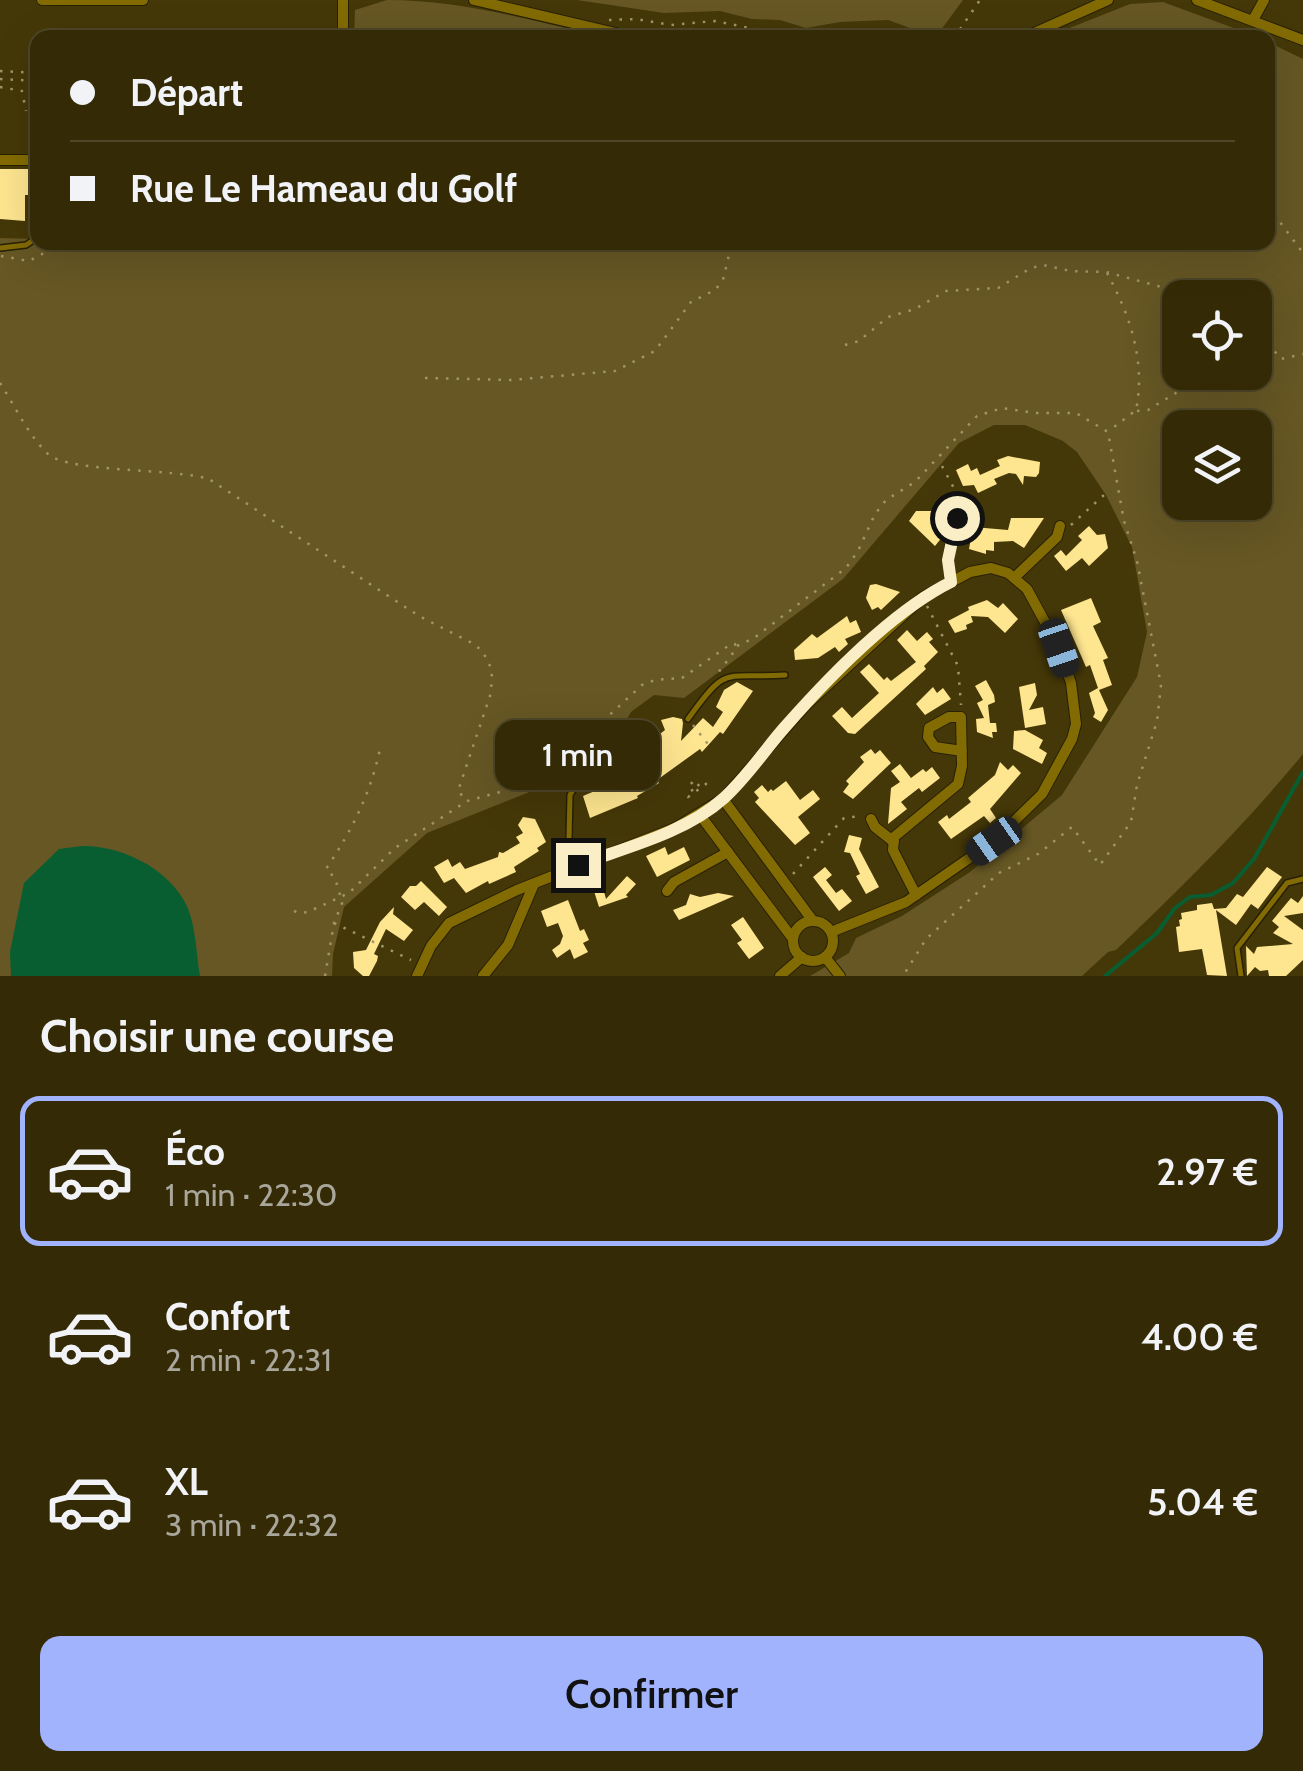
<!DOCTYPE html>
<html lang="fr">
<meta charset="utf-8">
<style>
body{margin:0;font-family:Cabin,sans-serif;background:#3c3210;color:#f1f3f6;height:100vh;display:flex;flex-direction:column;font-size:38px;white-space:nowrap}
*{box-sizing:border-box;margin:0}
p{font-size:32px;color:#a9a79b}
.icon{flex:none;width:55px;height:55px;fill:none;stroke:currentColor;stroke-width:2;stroke-linecap:round;stroke-linejoin:round}
.map{position:relative;height:976px;overflow:hidden}
.drawer{display:flex;flex-direction:column;background:#342a06;flex:1}
.drawer>*{flex:none}
.guide{position:absolute;left:30px;top:30px;width:1245px;height:220px;border-radius:20px;box-shadow:0 10px 40px #0002,0 0 0 2px #4e4628;display:grid;align-content:center;height:220px;padding:0 40px;background:#342a06}
.fabs{position:absolute;left:1162px;top:280px;display:grid;gap:20px}
.fabs a{display:grid;place-items:center;width:110px;height:110px;border-radius:20px;background:#342a06;box-shadow:0 10px 40px #0002,0 0 0 2px #4e4628;font-size:50px}
.end{position:absolute;width:45px;height:45px;margin:-22px;border:12px solid #faeec6;background:#111;box-shadow:0 0 0 5px #111}
.from{border-radius:50%}
.bubble{position:absolute;height:70px;border-radius:20px;background:#342a06;box-shadow:0 10px 40px #0002,0 0 0 2px #4e4628;font-size:32px;font-weight:600;line-height:70px;text-align:center}
.car{position:absolute;width:30px;height:60px;margin:-30px -15px;border-radius:12px;box-shadow:0 0 8px 2px #0007;background:linear-gradient(#222 24%,#8ab4d8 0 40%,#222 0 76%,#8ab4d8 0 86%,#222 0)}
.guide b{display:flex;align-items:center;gap:35px;height:95px;font-size:38px}
.guide b+b{border-top:2px solid #4e4628}
.guide i{width:25px;height:25px;background:#f1f3f6}
ul{padding:0;list-style:none}
li{display:flex;align-items:center;gap:30px;height:150px;margin:0 20px 15px;padding:0 20px;border:5px solid transparent;border-radius:20px}
li div{flex:1}
li b{display:block;font-size:38px}
li em{font-style:normal;font-weight:600}
li.selected{border-color:#a1b3fd}
li>.icon{width:90px;height:90px;stroke-width:1.5}
h2{padding:0 40px;font-size:45px;line-height:120px}
.button{display:flex;gap:20px;margin-top:auto;padding:20px 40px}
.button a{flex:1;height:115px;border-radius:20px;background:#a1b3fd;color:#111;font-size:40px;font-weight:600;line-height:115px;text-align:center}
.map>svg:first-child{display:block}
</style>
<div class="map">
<svg width="1303" height="976" viewBox="0 0 1303 976">
<rect width="100%" height="100%" fill="#453808"/>
<g fill="#665724" fill-rule="evenodd">
<path d="M 387,0 C 461,0 530,20 602,37 L 354,37 L 355,10 Z"/>
<polygon points="577,0 963,0 938,34 921,32 888,20 840,22 806,28 780,20 752,19 720,11 664,13"/>
<polygon points="1163,2 1258,37 1047,37 1130,4"/>
<path d="M 1268,42 L 1303,59 L 1303,754 C 1243,827 1184,885 1116,950 L 1108,952 L 1082,976 L 810,976 L 849,953 L 856,938 L 902,916 L 970,872 L 1062,795 L 1137,677 L 1147,632 L 1132,547 L 1106,495 L 1077,452 L 1063,441 L 1025,425 L 994,425 L 959,443 L 843,579 L 684,698 L 654,695 L 631,712 L 607,754 L 532,791 L 427,833 L 344,907 L 333,954 L 332,976 L 0,976 L 0,238 L 37,239 L 38,242 L 1268,242 ZM 1180,298 L 1255,298 L 1255,372 L 1180,372 ZM 1180,428 L 1255,428 L 1255,502 L 1180,502 Z"/>
</g>
<path fill="#085e31" d="M 82,846 C 118,845 164,866 183,899 C 196,919 196,953 200,976 L 11,976 L 10,952 L 24,883 L 59,849 Z"/>
<g fill="none" stroke-linecap="round" stroke-linejoin="round">
<polyline stroke="#085e31" stroke-width="4" points="1105,976 1157,933 1175,908 1190,897 1211,895 1233,883 1254,859 1303,772"/>
</g>
<g fill="#fee590">
<polygon points="0,169 38,169 38,195 25,195 25,221 0,219"/>
<polygon points="1008,456 1040,462 1039,473 1036,477 1024,476 1023,485 1016,474 1009,473 994,479 997,484 978,493 974,485 963,486 956,470 968,464 971,471 977,468 980,475 1000,466 997,460"/>
<polygon points="916,511 932,511 943,520 934,529 943,536 935,546 909,521"/>
<polygon points="1011,518 1044,518 1024,548 1013,541 994,542 994,551 986,550 986,554 969,549 973,527 1008,530"/>
<polygon points="1089,526 1097,535 1105,534 1108,548 1089,566 1082,558 1066,571 1054,556 1061,550 1066,556 1082,540 1078,536"/>
<polygon points="876,584 900,592 881,610 878,607 872,610 866,598 870,585"/>
<polygon points="1091,598 1101,622 1093,626 1108,658 1103,660 1112,685 1099,690 1108,710 1101,722 1093,717 1095,713 1089,693 1098,688 1090,665 1086,667 1061,610"/>
<polygon points="987,600 998,608 1003,603 1018,619 1005,633 988,617 971,616 973,622 966,625 967,629 955,633 948,621 969,610 968,607"/>
<polygon points="847,616 850,623 856,620 861,632 845,639 848,644 839,652 835,647 818,658 795,660 794,650 812,634 817,638"/>
<polygon points="907,630 917,641 927,632 933,639 929,642 938,652 924,666 926,669 855,734 848,733 832,716 842,707 852,718 879,693 860,672 869,664 884,680 887,677 891,681 916,662 897,640"/>
<polygon points="986,680 994,695 995,702 988,705 990,723 996,723 997,732 992,732 993,738 977,732 976,719 984,718 977,703 983,700 975,686"/>
<polygon points="737,682 753,691 723,734 720,732 702,752 700,749 657,780 659,783 637,796 638,798 590,818 583,796 628,777 627,775 658,758 632,759 638,738 656,737 665,730 661,720 673,717 682,719 683,723 681,741 703,718 713,727 723,712 716,707 724,690"/>
<polygon points="1035,683 1037,695 1029,710 1043,707 1046,724 1025,728 1019,687"/>
<polygon points="933,687 937,693 943,688 951,699 925,715 916,704"/>
<polygon points="1025,730 1043,740 1039,748 1047,753 1042,764 1013,749 1014,731"/>
<polygon points="871,749 875,754 880,750 891,763 853,799 843,792 849,784 846,781 864,762 860,757"/>
<polygon points="1000,762 1008,770 1013,765 1021,773 990,809 996,818 990,823 984,816 951,839 938,822 947,815 949,819 971,802 968,798 995,775"/>
<polygon points="900,764 911,778 923,769 926,772 932,767 940,778 922,792 919,788 901,802 907,809 888,824 891,788 900,782 891,771"/>
<polygon points="786,781 800,800 813,790 820,799 798,817 810,833 795,845 755,802 759,798 754,792 762,785 768,792 771,789 773,791"/>
<polygon points="523,817 535,819 546,842 537,848 539,851 514,867 516,872 489,884 488,881 466,893 454,878 444,883 434,867 448,859 452,867 460,862 465,869 498,857 499,852 503,853 520,843 516,837 523,833 518,825"/>
<polygon points="849,835 862,838 859,849 879,887 866,894 856,876 860,874 850,853 844,852"/>
<polygon points="665,847 668,855 684,847 690,860 657,877 646,856"/>
<polygon points="825,867 832,875 826,880 836,893 842,889 852,901 839,911 813,877"/>
<polygon points="1267,867 1282,877 1258,909 1251,904 1236,925 1216,910 1227,976 1207,975 1202,949 1179,952 1176,927 1180,926 1179,920 1182,919 1181,913 1197,910 1197,905 1212,903 1214,909 1226,908 1237,894 1243,897"/>
<polygon points="627,876 636,884 626,895 628,897 599,907 594,891 603,888 606,899"/>
<polygon points="421,881 447,907 439,916 424,902 415,910 401,897 410,886 416,886"/>
<polygon points="718,893 734,896 679,920 673,910 686,905 690,894 700,897"/>
<polygon points="1303,896 1303,913 1284,916 1303,930 1303,960 1286,976 1269,976 1268,970 1260,971 1255,967 1247,976 1246,946 1254,954 1257,947 1293,944 1273,933 1279,927 1272,921 1291,898 1298,903"/>
<polygon points="568,900 580,931 584,929 589,940 583,943 588,952 574,959 570,949 557,958 552,950 560,944 563,936 558,923 547,927 541,911"/>
<polygon points="394,907 393,914 413,930 404,941 386,929 374,954 378,956 377,961 369,976 363,976 354,968 353,952 366,950 380,922"/>
<polygon points="743,917 764,948 749,959 737,943 742,940 731,925"/>
</g>
<g fill="none" stroke-linecap="round" stroke-linejoin="round">
<g stroke="#282005" stroke-width="8">
<g id="service">
<polyline points="0,248 26,245 38,237"/>
<path d="M 688,719 C 728,663 723,679 785,675"/>
<polyline points="569,839 570,795 574,788 624,763"/>
<polyline points="1241,976 1237,948 1287,883 1303,879"/>
</g>
</g>
<g stroke="#282005" stroke-width="12">
<g id="minor">
<polyline points="42,0 143,0"/>
<polyline points="474,0 637,38"/>
<polyline points="1197,0 1303,40"/>
<polyline points="1253,20 1264,0"/>
<polyline points="343,38 343,0"/>
<polyline points="1023,38 1108,0"/>
<polyline points="0,160 38,160"/>
<polyline points="1015,577 1057,537 1060,526"/>
<polyline points="951,582 948,560 958,505"/>
<polyline points="723,799 813,921"/>
<polyline points="700,815 793,939"/>
<polyline points="871,819 875,827 894,842"/>
<polyline points="667,891 674,882 728,852"/>
<polyline points="916,895 893,850 894,837 958,784 962,766 961,717 949,717 929,728 928,737 935,747 962,751"/>
<circle cx="813" cy="941" r="20"/>
<polyline points="825,957 840,976"/>
<polyline points="417,976 431,946 449,923 517,890 675,828 723,799 807,704 923,597 970,572 991,568 1008,573 1027,589 1059,648 1071,683 1076,724 1072,739 1042,794 994,841 906,902 831,932"/>
<polyline points="483,976 508,945 534,884"/>
<polyline points="780,976 802,957"/>
</g>
</g>
<g stroke="#a09468" stroke-width="2.5" stroke-dasharray="2.5 8" stroke-linecap="butt">
<polyline points="609,20 636,19 671,25 715,21 774,33 799,31 814,37 875,34 911,38"/>
<polyline points="954,38 980,0"/>
<polyline points="0,71 38,73"/>
<polyline points="0,79 38,81"/>
<polyline points="0,87 22,91 26,111"/>
<polyline points="1268,206 1303,253"/>
<polyline points="1,256 29,261 65,242"/>
<path d="M 1107,273 C 1130,315 1146,362 1136,410 L 1109,431"/>
<polyline points="1255,327 1281,359 1303,354"/>
<polyline points="845,345 859,341 888,317 915,309 946,291 998,288 1031,268 1043,265 1070,271 1106,272 1176,291 1200,292 1212,298"/>
<polyline points="425,378 511,380 615,371 655,351 691,302 715,290 723,280 732,242"/>
<path d="M 0,383 C 15,406 28,435 48,454 C 69,473 174,468 209,479 L 419,616 L 474,644 L 483,652 L 492,670 L 491,693 L 458,791 L 467,801"/>
<polyline points="1137,411 1148,410 1210,372"/>
<polyline points="942,466 957,494"/>
<polyline points="1071,525 1104,495"/>
<polyline points="927,606 958,666 961,705"/>
<polyline points="737,646 754,638 846,568 858,551 875,514 886,500 915,482 977,416 1002,408 1035,413 1076,413 1108,432 1124,521 1137,561 1161,685 1157,721 1137,785 1131,822 1100,865 1072,827 1038,854 999,873 926,939 903,976"/>
<polyline points="693,725 711,748"/>
<polyline points="691,782 695,788 703,781 706,784 688,797 687,794 695,788"/>
<polyline points="793,874 844,818 860,816"/>
<path d="M 340,895 L 335,878 L 326,869 C 352,830 370,795 380,749"/>
<polyline points="294,911 299,913 308,912 349,893 395,848 467,801 555,777 576,765 588,756 603,721 642,685 655,680 682,678 731,644 735,644 736,649 718,673"/>
<polyline points="334,923 411,960"/>
<polyline points="325,976 334,923 345,896"/>
</g>
<use href="#service" stroke="#836b04" stroke-width="5"/>
<use href="#minor" stroke="#836b04" stroke-width="10"/>
</g>
<g fill="none" stroke-linecap="round" stroke-linejoin="round">
<path stroke="#faeec6" stroke-width="12" d="M 578,865 C 627,847 685,833 724,798 C 747,777 764,751 784,728 C 827,679 893,611 951,582 L 948,560 L 957,518"/>
</g>
</svg>
<div class="fabs">
<a><svg class="icon" aria-label="locate" viewBox="0 0 24 24"><circle cx="12" cy="12" r="6"/><path d="M12 2v4M12 18v4M2 12h4M18 12h4"/></svg></a>
<a><svg class="icon" aria-label="layers" viewBox="0 0 24 24"><path d="M12 4l9 5-9 5-9-5zM3 14l9 5 9-5"/></svg></a>
</div>
<i class="end from" style="left:957px;top:518px"></i>
<i class="end" style="left:578px;top:865px"></i>
<div class="bubble" style="left:495px;top:720px;width:165px">1 min</div>
<i class="car" style="left:1059px;top:648px;rotate:161deg"></i>
<i class="car" style="left:994px;top:841px;rotate:235deg"></i>
<div class="guide">
<b><i class="from"></i>Départ</b>
<b><i></i>Rue Le Hameau du Golf</b>
</div>
</div>
<section class="drawer">
<h2>Choisir une course</h2>
<ul>
<li class="selected"><svg class="icon" aria-label="car" viewBox="0 0 24 24"><path d="M5 17H2v-5l4-1 3-4h7l3 4 3 1v5h-3M9 17h6M6 11h13"/><circle cx="7" cy="17" r="2"/><circle cx="17" cy="17" r="2"/></svg><div><b>Éco</b><p>1 min · 22:30</p></div><em>2.97 €</em></li>
<li><svg class="icon" aria-label="car" viewBox="0 0 24 24"><path d="M5 17H2v-5l4-1 3-4h7l3 4 3 1v5h-3M9 17h6M6 11h13"/><circle cx="7" cy="17" r="2"/><circle cx="17" cy="17" r="2"/></svg><div><b>Confort</b><p>2 min · 22:31</p></div><em>4.00 €</em></li>
<li><svg class="icon" aria-label="car" viewBox="0 0 24 24"><path d="M5 17H2v-5l4-1 3-4h7l3 4 3 1v5h-3M9 17h6M6 11h13"/><circle cx="7" cy="17" r="2"/><circle cx="17" cy="17" r="2"/></svg><div><b>XL</b><p>3 min · 22:32</p></div><em>5.04 €</em></li>
</ul>
<div class="button"><a>Confirmer</a></div>
</section>
